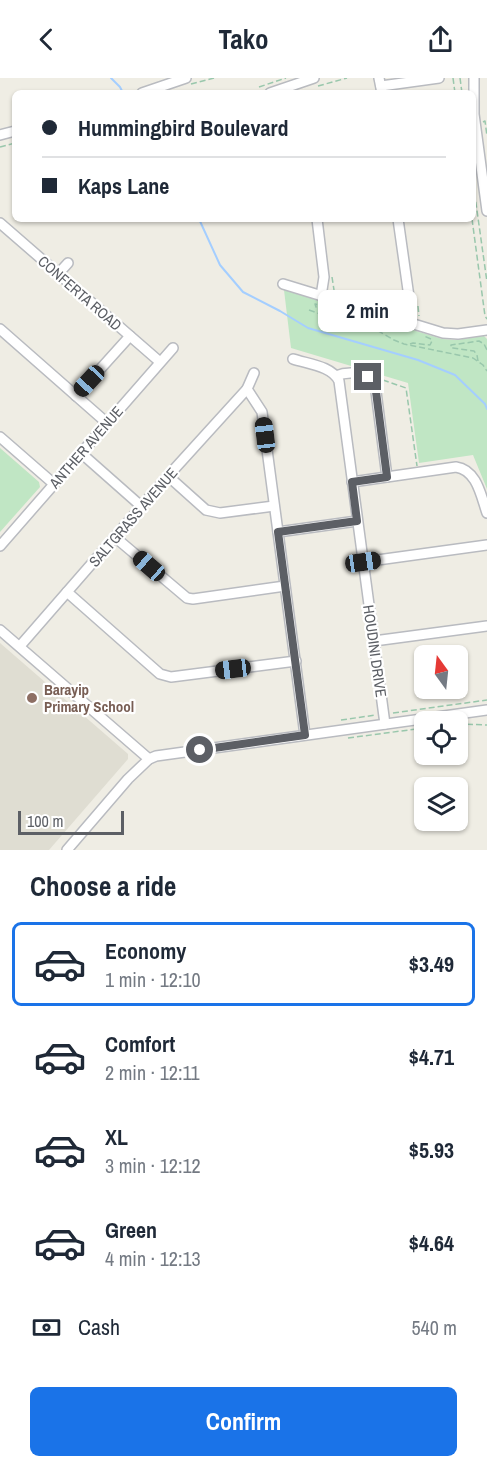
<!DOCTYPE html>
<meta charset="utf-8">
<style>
body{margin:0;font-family:"Archivo Narrow",sans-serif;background:#f6f6f7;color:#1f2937;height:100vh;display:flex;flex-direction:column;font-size:22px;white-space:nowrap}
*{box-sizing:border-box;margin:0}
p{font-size:20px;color:#747a83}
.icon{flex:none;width:33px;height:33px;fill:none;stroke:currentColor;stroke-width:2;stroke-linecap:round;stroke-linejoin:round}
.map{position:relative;height:772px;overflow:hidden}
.sheet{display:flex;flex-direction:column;background:#fff;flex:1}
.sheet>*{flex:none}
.guide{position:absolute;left:12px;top:12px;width:464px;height:132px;border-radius:9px;box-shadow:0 2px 4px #0004;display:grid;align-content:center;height:132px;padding:0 30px;background:#fff}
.needle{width:39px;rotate:345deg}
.fabs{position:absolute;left:414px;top:567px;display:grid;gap:12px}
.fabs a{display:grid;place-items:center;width:54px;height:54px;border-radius:9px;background:#fff;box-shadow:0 2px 4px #0004;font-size:30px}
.scale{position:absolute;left:18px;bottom:15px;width:106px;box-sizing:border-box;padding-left:6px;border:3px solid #5c5f65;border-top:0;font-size:16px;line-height:21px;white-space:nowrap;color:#5c5f65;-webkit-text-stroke:4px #fff;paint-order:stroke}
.end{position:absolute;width:27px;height:27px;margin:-14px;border:8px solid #5c5f65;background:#fff;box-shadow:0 0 0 3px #fff}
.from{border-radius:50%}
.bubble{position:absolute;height:42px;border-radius:9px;background:#fff;box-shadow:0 2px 4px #0004;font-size:20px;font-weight:800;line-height:42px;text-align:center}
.car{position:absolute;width:18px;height:36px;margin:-18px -9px;border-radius:8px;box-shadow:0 0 4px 2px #0007;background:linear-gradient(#222 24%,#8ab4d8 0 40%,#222 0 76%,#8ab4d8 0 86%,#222 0)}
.guide b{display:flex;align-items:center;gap:21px;height:57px;font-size:22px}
.guide b+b{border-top:2px solid #e0e1e3}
.guide i{width:15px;height:15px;background:#1f2937}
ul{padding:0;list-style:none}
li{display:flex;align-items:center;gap:18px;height:84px;margin:0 12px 9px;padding:0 18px;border:3px solid transparent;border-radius:9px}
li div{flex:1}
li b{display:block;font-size:22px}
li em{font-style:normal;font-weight:800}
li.active{border-color:#1a73e8}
li>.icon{width:54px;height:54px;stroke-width:1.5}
h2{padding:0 30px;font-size:27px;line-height:72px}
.pay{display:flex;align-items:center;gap:15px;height:66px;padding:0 30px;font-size:22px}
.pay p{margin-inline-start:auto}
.button{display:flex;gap:12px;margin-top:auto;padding:12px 30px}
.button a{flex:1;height:69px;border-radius:9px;background:#1a73e8;color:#fff;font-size:24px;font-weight:800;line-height:69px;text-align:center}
header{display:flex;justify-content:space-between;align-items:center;height:78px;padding:0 30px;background:#fff;font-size:27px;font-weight:800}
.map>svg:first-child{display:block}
</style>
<header><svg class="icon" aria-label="back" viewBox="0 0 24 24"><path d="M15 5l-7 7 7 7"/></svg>Tako<svg class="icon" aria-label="share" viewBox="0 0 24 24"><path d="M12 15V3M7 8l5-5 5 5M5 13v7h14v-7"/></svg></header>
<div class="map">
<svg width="487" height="772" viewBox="0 0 487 772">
<rect width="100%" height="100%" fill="#efede4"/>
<polygon fill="#dfddd2" points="0,565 128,676 128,681 49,772 0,772"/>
<g fill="#c0e6c4">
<polygon points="284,212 442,261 456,262 484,258 487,261 487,411 473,377 419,385 408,305 291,270"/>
<polygon points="0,370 39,404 40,409 0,454"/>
</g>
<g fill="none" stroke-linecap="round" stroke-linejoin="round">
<g stroke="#a4ceff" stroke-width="2">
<polyline points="111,0 120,9 123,15"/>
<polyline points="199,141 220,187 243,214 280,233 308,250 418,282 455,297 485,326 487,331"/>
</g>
<g stroke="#b9bbc0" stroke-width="12">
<g id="minor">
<polyline points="379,0 382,15"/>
<polyline points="474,0 474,36 487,133"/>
<polyline points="381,8 439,0"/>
<polyline points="142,15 186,0"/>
<polyline points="270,15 314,0"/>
<polyline points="0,57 15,53"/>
<polyline points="317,141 324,199 321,218"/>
<polyline points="398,141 410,226 405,242"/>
<polyline points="0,145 160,284"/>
<polyline points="58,196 68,185"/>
<polyline points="283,206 443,255 458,256 487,252"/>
<polyline points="0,251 107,345"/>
<path d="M 293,281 C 308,286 332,288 339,303 L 385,646"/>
<polyline points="254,295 247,311 262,334 305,657"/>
<path d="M 336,298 C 348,293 367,294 375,306 L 387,399"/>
<polyline points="76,318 130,258"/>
<polyline points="0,359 54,406"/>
<polyline points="81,375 141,428"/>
<polyline points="168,398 206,432 220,435 274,428"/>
<path d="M 352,404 L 456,389 C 477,392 481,418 487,435"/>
<polyline points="278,454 357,443"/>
<polyline points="116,460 187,520 193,521 285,508"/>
<polyline points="0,468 173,270"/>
<polyline points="363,484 487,467"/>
<polyline points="67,514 160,596 171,599 296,583"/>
<polyline points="0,552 149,681"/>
<polyline points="374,563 487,548"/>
<polyline points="20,568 168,398 247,311"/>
<polyline points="67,772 128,701 149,681 156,678 487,632"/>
</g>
</g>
<g stroke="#99c7ac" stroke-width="1.5" stroke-dasharray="6 3" stroke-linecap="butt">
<polyline points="453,0 455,15"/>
<polyline points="460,0 462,15"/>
<polyline points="191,6 214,0"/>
<polyline points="318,8 347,0"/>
<polyline points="259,9 286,0"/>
<polyline points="483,44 485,43 487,58"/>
<polyline points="0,69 15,65"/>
<polyline points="472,97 487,204"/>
<polyline points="472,141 485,238 487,241"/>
<polyline points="332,199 334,212"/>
<polyline points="326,228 315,226 316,229 326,235 326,237"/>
<polyline points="418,228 419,238"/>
<polyline points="309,232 328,239 373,250 394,262 404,266 473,280 483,287 487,293"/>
<polyline points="410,266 413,265 430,267 432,263 431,261 424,258"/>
<polyline points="478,283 477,277 474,273 453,270 451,270 451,267 479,263 484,266 487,272"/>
<polyline points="383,302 406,310 417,388"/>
<polyline points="393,635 487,622"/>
<polyline points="341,642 376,637"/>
<polyline points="458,646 487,647"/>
<polyline points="348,660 424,650"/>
</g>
<use href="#minor" stroke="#fff" stroke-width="9"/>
</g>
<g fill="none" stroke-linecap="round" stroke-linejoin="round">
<polyline stroke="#5c5f65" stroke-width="8" points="200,672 305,657 278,454 357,443 352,404 387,399 375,306 373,302 368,299"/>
</g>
<circle fill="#8d6e63" stroke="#fff" stroke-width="2" cx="32" cy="620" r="6"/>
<g text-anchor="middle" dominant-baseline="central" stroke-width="4.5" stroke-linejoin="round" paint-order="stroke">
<g font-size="15" fill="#5c5f65" stroke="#fff">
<text transform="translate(80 215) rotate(41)">CONFERTA ROAD</text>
<text transform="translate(86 369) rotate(-49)">ANTHER AVENUE</text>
<text transform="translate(133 439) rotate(-49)">SALTGRASS AVENUE</text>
<text transform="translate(375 573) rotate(82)">HOUDINI DRIVE</text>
</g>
<g font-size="15" font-weight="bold" fill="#785e54" stroke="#fff" text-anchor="start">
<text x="44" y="611">Barayip<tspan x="44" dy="17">Primary School</tspan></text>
</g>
</g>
</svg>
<div class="fabs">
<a><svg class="needle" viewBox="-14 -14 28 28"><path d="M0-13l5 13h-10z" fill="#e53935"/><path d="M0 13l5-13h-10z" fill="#747a83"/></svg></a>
<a><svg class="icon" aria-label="locate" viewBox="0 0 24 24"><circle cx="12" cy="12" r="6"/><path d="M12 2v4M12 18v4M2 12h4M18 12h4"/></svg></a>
<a><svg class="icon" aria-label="layers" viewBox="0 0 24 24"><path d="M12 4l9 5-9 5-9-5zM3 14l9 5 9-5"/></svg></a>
</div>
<div class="scale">100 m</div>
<i class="end from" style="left:200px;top:672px"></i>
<i class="end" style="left:368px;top:299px"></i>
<div class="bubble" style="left:318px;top:212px;width:99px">2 min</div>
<i class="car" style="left:89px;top:303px;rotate:223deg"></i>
<i class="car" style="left:265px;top:357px;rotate:353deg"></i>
<i class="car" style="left:363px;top:484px;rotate:82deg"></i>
<i class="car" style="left:149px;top:488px;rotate:311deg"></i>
<i class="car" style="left:233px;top:591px;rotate:263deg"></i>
<div class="guide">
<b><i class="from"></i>Hummingbird Boulevard</b>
<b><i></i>Kaps Lane</b>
</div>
</div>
<section class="sheet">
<h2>Choose a ride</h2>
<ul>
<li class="active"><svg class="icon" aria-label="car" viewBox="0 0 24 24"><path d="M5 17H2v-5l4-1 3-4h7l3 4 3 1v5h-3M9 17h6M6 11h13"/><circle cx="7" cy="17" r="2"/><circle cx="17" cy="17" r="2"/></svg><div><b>Economy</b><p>1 min · 12:10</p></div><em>$3.49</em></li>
<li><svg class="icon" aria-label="car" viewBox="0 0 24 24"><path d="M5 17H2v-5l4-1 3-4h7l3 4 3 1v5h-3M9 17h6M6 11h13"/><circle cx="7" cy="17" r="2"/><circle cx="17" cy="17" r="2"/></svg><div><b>Comfort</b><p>2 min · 12:11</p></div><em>$4.71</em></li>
<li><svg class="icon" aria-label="car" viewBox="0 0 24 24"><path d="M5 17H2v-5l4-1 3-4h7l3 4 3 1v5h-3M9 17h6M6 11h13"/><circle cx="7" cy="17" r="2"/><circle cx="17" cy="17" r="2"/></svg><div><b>XL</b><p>3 min · 12:12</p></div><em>$5.93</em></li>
<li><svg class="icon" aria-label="car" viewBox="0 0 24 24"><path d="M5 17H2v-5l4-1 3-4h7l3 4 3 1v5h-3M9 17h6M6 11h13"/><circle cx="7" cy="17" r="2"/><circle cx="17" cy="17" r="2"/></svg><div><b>Green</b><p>4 min · 12:13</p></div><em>$4.64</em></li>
</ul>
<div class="pay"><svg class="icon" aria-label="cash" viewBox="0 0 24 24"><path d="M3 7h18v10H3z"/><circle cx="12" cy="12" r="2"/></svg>Cash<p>540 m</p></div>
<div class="button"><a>Confirm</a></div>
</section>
